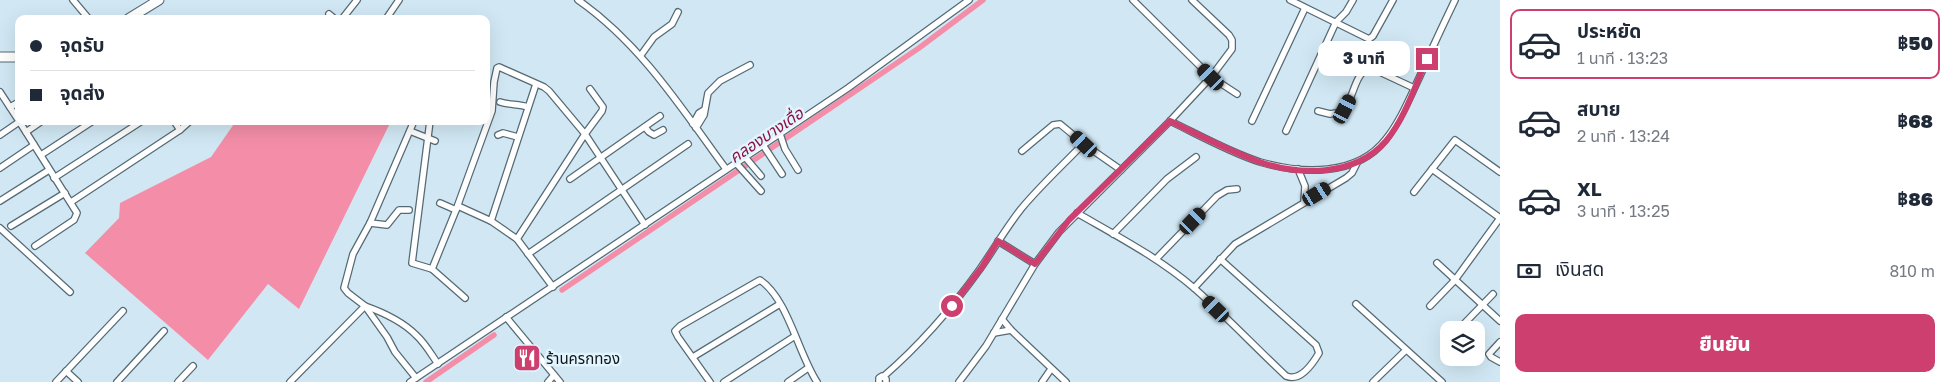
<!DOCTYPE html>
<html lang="th">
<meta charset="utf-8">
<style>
body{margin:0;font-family:"Golos Text","Noto Sans Thai",sans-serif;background:#f6f6f7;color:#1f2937;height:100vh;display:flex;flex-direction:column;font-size:19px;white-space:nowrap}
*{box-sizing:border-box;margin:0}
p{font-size:16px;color:#747a83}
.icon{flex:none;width:28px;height:28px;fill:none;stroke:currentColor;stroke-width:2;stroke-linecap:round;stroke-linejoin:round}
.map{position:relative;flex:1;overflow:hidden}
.panel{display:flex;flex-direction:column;background:#fff;width:450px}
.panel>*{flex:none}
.banner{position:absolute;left:15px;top:15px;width:475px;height:110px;border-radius:10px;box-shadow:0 5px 20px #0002;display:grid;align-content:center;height:110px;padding:0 15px;background:#fff}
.fabs{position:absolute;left:1440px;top:321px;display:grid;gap:10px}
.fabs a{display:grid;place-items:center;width:45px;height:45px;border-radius:10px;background:#fff;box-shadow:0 5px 20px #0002;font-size:25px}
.end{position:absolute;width:22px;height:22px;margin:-11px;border:6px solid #cc3f6f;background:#fff;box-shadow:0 0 0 2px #fff}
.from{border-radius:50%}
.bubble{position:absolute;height:35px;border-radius:10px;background:#fff;box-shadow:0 5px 20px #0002;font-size:16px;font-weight:800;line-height:35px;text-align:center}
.car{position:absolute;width:15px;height:30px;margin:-15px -8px;border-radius:6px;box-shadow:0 0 4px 1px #0007;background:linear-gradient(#222 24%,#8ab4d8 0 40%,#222 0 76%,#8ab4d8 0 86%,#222 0)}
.banner b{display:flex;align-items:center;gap:18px;height:48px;font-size:19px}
.banner b+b{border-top:1px solid #e0e1e3}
.banner i{width:12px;height:12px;background:#1f2937}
ul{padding:9px 0 0;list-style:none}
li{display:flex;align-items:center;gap:15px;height:70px;margin:0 10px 8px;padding:0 5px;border:2px solid transparent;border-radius:10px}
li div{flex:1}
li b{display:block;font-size:19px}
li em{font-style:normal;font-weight:800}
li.on{border-color:#cc3f6f}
li>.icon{width:45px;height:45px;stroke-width:1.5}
.pay{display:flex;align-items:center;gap:12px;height:55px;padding:0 15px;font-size:19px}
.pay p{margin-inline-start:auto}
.cta{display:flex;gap:10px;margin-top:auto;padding:10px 15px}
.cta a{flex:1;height:58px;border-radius:10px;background:#cc3f6f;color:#fff;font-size:20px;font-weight:800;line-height:58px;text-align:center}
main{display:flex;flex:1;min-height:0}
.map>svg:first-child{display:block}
</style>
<main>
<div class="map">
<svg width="1500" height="382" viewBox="0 0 1500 382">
<rect width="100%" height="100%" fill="#d1e8f4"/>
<polygon fill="#f48ea8" points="236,121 391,121 299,309 268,284 208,360 85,253 119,218 120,203 211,157"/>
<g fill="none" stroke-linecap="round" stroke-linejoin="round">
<g stroke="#f48ea8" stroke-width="5.5">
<polyline points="562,290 919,48 983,0"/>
<polyline points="426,382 494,335"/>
</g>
<g stroke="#556a74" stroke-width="8">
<g id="street">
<polyline points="73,0 89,19"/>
<path d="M 578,0 C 641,44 682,109 726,169"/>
<polyline points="1133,0 1211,77 1237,94"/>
<polyline points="1290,0 1369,39 1373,36 1393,0"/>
<polyline points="329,14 335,19"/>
<polyline points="342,19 357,0"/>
<polyline points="386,19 399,0"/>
<polyline points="641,55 654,37 672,24 678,12"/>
<polyline points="0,92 19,121"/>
<path d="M 500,102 C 509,105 519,104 528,107"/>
<polyline points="10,107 19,102"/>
<path d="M 1318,111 L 1330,114 L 1342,112 C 1354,100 1353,76 1369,67 L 1414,88"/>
<polyline points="19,121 77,213 74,220 35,246"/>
<polyline points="174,121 180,130"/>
<polyline points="414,121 370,223 353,254 344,288 348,293 365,306 387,337 395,352 416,378"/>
<polyline points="430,121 412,263 432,269 465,298"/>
<path d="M 1170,121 C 1199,135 1229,152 1260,162 C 1301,174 1357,177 1386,139 C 1401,120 1410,97 1420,76 C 1431,50 1443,25 1455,0"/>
<polyline points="1252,121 1305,8"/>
<polyline points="693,124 699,113 704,110"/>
<polyline points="645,127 649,132 654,135 663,130"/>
<polyline points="696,128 704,115 708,93 720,81 750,65"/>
<polyline points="410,131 435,141"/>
<polyline points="1286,131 1336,22 1346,12 1353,0"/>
<polyline points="26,132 42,121"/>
<polyline points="780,134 785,149 798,170"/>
<polyline points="0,135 19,122"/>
<polyline points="498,135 503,133 518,137"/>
<polyline points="763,145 782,174"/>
<polyline points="1022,151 1053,125 1060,124 1088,147 1121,170"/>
<polyline points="41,155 93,121"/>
<polyline points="745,157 761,176"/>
<polyline points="736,163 761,191"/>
<polyline points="0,168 34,145"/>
<polyline points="1298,169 1305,186 1304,202"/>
<polyline points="1432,169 1500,218"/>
<polyline points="54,178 142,121"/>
<polyline points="570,179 660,116"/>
<polyline points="1414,192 1455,140 1500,172"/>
<polyline points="0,201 49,170"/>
<polyline points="71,202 180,130 190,121"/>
<polyline points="440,203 456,210"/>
<polyline points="458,206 491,221 517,239 553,287"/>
<path d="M 1077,213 C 1117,236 1159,258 1194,288 C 1226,316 1255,347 1286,376 C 1300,382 1312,365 1319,353 L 1316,345 L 1220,259"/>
<polyline points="491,221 536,84"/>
<polyline points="370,223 387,225 399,210 409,210"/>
<polyline points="11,226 65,193"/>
<polyline points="0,228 70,292"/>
<polyline points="1113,234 1167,179 1196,157"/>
<polyline points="517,239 585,134 602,111 603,107 590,89"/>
<polyline points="998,241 1035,264"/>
<polyline points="528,254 688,144"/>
<polyline points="1156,259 1217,196 1227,190 1237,189"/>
<polyline points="1437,263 1500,321"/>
<polyline points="432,269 456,210 492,111 494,82 497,68 499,67 544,87 549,91 585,134 645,225"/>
<polyline points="1194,288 1235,244 1346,178 1352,173 1357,163"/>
<polyline points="1356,304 1442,382"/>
<polyline points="1430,306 1455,280 1500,218"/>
<polyline points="506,317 560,382"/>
<polyline points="1002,319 1011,330 1066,382"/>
<polyline points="1458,330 1493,294"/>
<polyline points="994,333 1011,330"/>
<polyline points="1500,342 1489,354 1491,357 1500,362"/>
<polyline points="693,357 780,304"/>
<polyline points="66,371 78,382"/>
<path d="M 884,376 C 921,344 952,308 980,269 C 994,249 1006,228 1021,209 C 1040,186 1063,165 1084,143"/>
<polyline points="56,382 123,311"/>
<polyline points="117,382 164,331"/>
<polyline points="178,382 193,366"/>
<path d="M 290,382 L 365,306 C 382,312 403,322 416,335 C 425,343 431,354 438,364"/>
<polyline points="410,382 848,88 969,0"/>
<polyline points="548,382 554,375"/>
<path d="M 710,382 L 678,337 L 675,331 L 680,326 L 760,280 C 788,299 798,353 817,382"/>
<polyline points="724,382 795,336"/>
<polyline points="788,382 808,368"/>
<polyline points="879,382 879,378 882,376 886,379 886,382"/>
<polyline points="959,382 986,346 1035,264 1059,232 1170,121 1211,77 1232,49 1232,40 1229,35 1192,0"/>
<polyline points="1042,382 1051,369"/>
<polyline points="1373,382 1406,350"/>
</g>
</g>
<g stroke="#556a74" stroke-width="11">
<g id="secondary">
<polyline points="128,19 159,0"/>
<polyline points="0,57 19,57"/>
</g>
</g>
<use href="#street" stroke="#fff" stroke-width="5.5"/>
<use href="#secondary" stroke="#fff" stroke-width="9"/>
</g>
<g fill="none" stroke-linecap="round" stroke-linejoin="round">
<path stroke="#cc3f6f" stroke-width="6" d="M 952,306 L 982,267 L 998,241 L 1035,264 L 1069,220 L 1170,121 C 1199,135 1227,150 1257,161 C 1298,176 1355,177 1386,141 C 1405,118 1415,86 1427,59"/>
</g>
<defs>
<g id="restaurant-square" transform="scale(1.4375)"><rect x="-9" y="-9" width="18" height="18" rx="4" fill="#cc3f6f" stroke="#e2f4fe"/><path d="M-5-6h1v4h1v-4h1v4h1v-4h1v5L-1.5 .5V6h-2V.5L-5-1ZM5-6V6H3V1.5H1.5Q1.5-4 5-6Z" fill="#fff"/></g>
</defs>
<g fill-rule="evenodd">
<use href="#restaurant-square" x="527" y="358"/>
</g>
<g text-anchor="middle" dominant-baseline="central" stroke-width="5" stroke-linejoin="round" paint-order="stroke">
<g font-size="15" fill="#0d1519" stroke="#e2f4fe" text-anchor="start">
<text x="546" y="358">ร้านครกทอง</text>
</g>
<g font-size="16" font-style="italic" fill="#8b1142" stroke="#e2f4fe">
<text transform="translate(766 135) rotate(-34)">คลองบางเดื่อ</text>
</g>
</g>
</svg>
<div class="fabs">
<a><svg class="icon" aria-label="layers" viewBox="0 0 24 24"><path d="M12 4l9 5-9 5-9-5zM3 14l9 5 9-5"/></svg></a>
</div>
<i class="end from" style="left:952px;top:306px"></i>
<i class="end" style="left:1427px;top:59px"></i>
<div class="bubble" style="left:1318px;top:41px;width:92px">3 นาที</div>
<i class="car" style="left:1211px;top:77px;rotate:315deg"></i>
<i class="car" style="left:1345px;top:109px;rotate:28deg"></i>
<i class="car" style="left:1084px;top:144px;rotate:313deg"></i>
<i class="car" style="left:1317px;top:194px;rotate:59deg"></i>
<i class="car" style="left:1193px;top:221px;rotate:44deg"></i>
<i class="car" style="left:1216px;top:309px;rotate:314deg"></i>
<div class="banner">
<b><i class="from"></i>จุดรับ</b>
<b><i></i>จุดส่ง</b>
</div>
</div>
<section class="panel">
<ul>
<li class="on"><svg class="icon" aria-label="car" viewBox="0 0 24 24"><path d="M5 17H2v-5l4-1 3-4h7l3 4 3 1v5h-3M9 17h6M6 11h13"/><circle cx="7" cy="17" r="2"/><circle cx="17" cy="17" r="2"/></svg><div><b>ประหยัด</b><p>1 นาที · 13:23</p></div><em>฿50</em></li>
<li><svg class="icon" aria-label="car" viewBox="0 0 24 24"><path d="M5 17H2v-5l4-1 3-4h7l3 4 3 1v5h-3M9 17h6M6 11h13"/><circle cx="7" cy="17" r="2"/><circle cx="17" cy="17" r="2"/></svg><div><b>สบาย</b><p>2 นาที · 13:24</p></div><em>฿68</em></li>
<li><svg class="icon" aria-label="car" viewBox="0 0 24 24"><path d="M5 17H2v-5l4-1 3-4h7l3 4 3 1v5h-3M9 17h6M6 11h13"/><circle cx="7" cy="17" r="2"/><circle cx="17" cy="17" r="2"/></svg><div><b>XL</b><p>3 นาที · 13:25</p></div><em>฿86</em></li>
</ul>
<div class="pay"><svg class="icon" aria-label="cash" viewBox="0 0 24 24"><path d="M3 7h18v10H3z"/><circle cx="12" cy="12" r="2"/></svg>เงินสด<p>810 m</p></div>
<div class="cta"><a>ยืนยัน</a></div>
</section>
</main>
